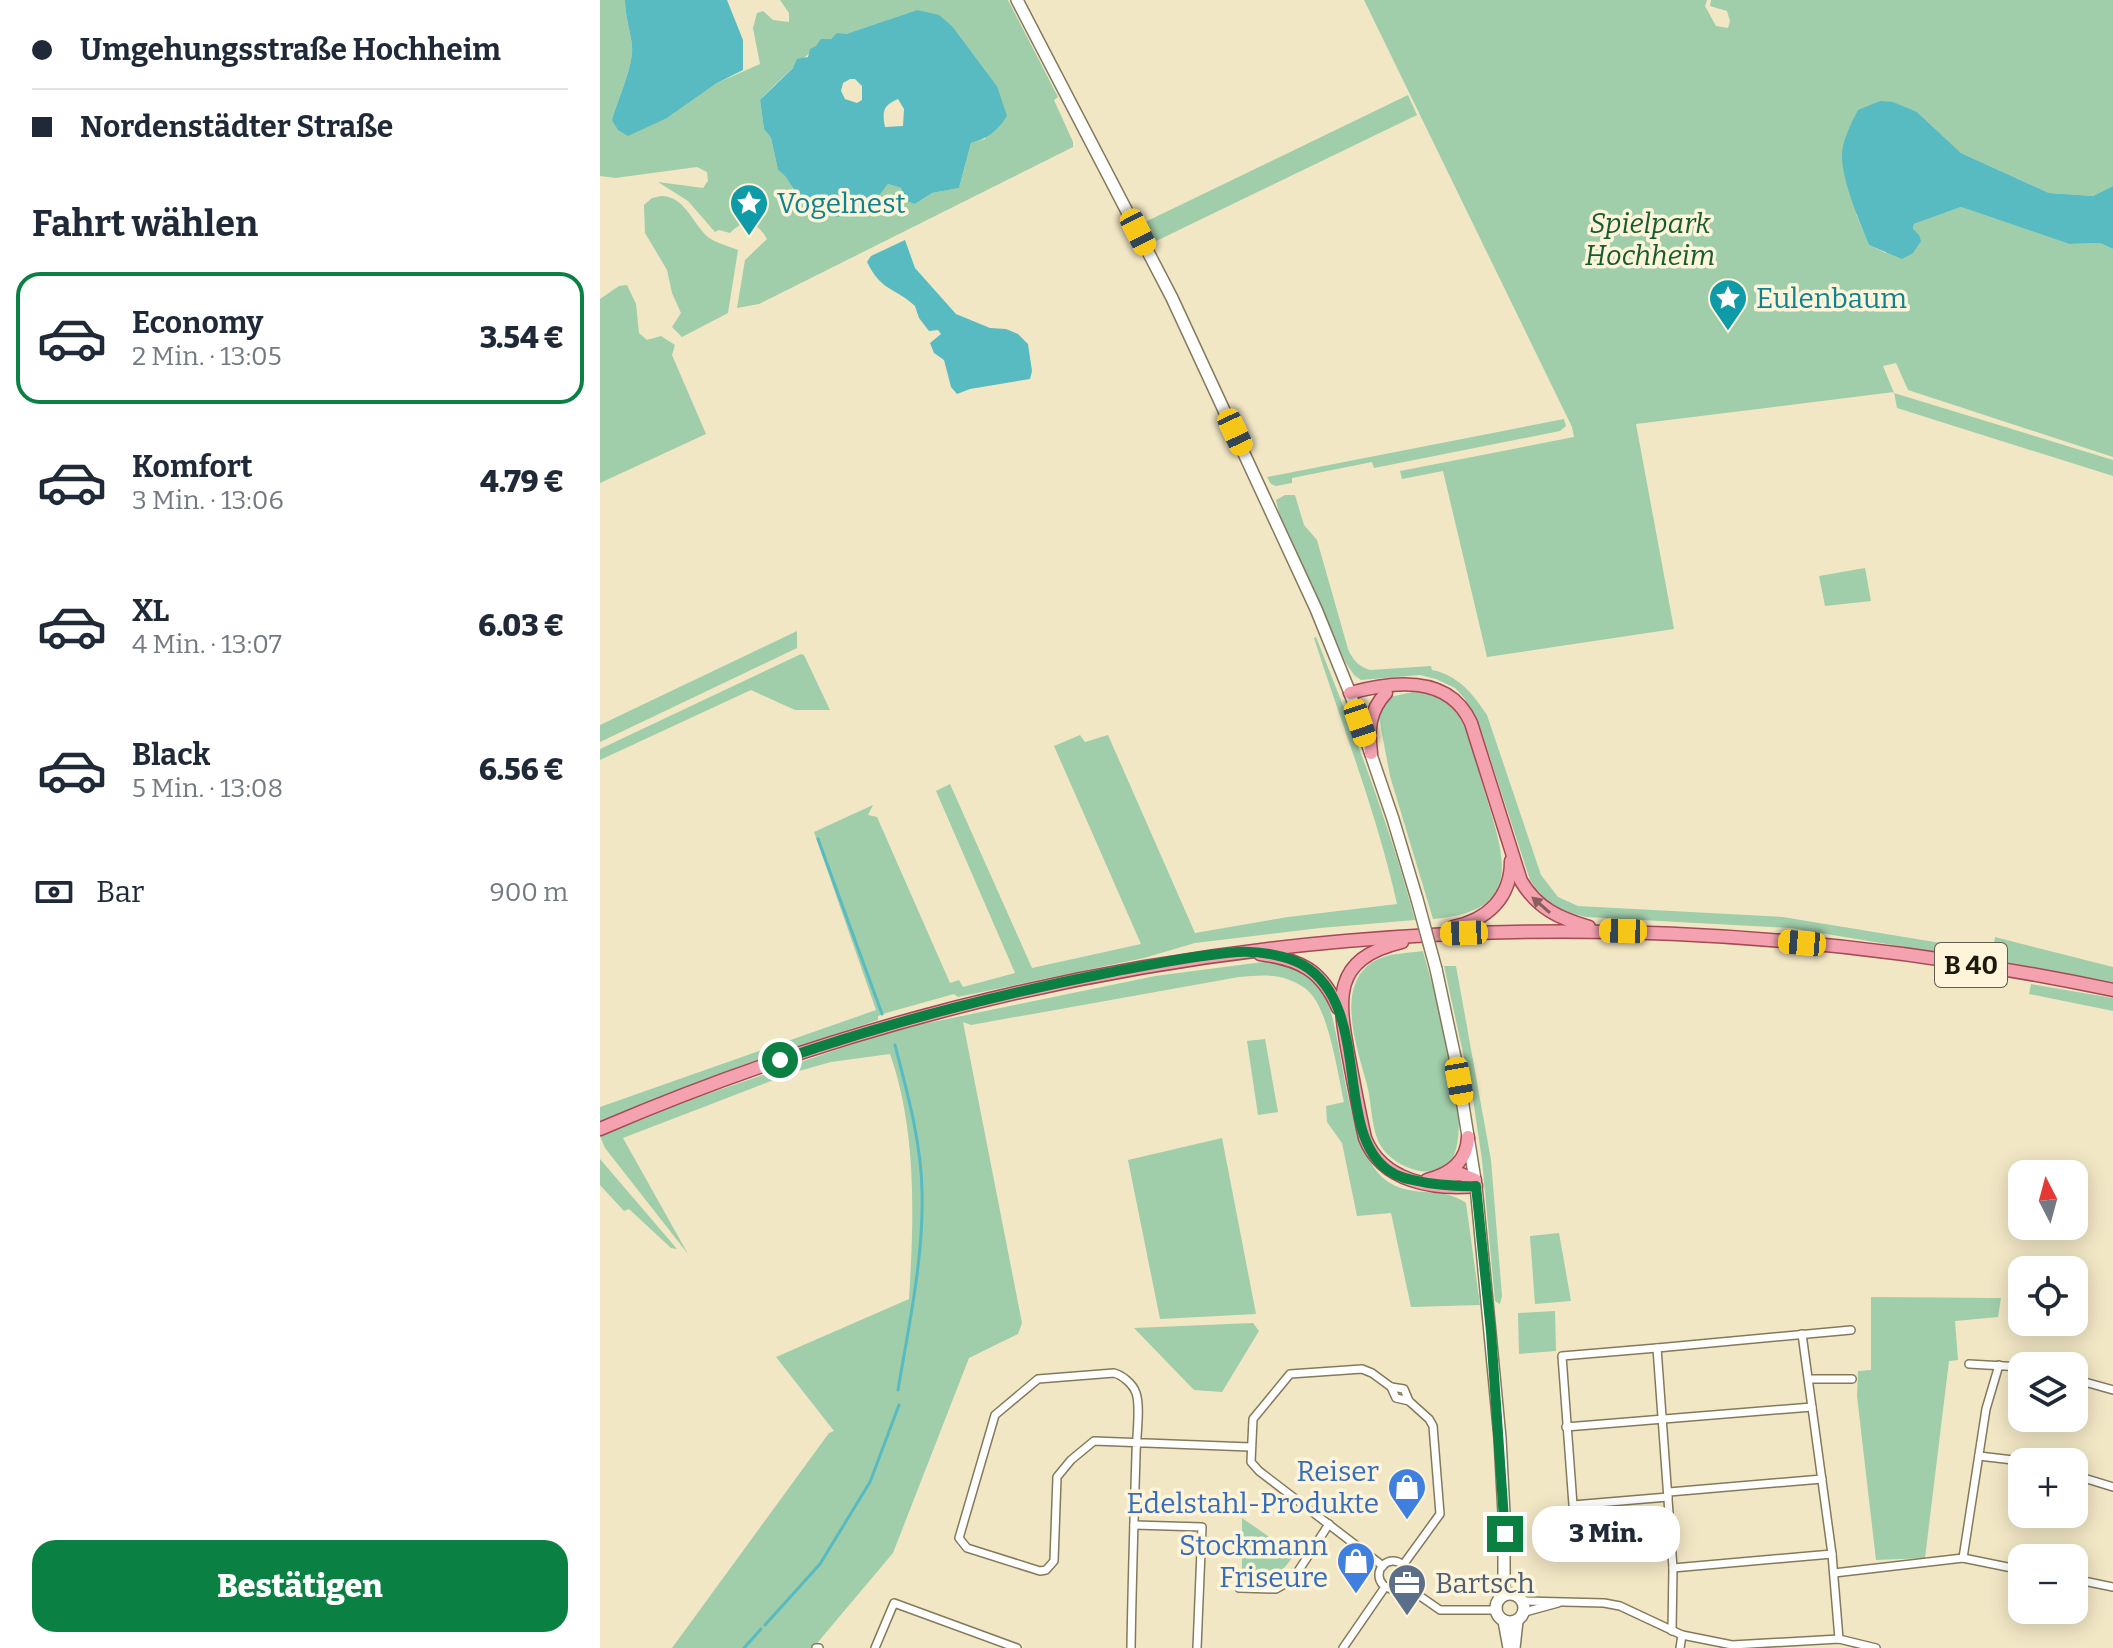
<!DOCTYPE html>
<html lang="de">
<meta charset="utf-8">
<style>
body{margin:0;font-family:Bitter,serif;background:#f2f2f3;color:#1f2937;height:100vh;display:flex;flex-direction:column;font-size:30px;white-space:nowrap}
*{box-sizing:border-box;margin:0}
p{font-size:26px;color:#747a83}
.icon{flex:none;width:44px;height:44px;fill:none;stroke:currentColor;stroke-width:2;stroke-linecap:round;stroke-linejoin:round}
.map{position:relative;flex:1;overflow:hidden}
.sheet{display:flex;flex-direction:column;background:#fff;width:600px}
.sheet>*{flex:none}
.hud{display:grid;align-content:center;height:176px;padding:0 32px;background:#fff}
.needle{width:52px;rotate:354deg}
.controls{position:absolute;left:1408px;top:1160px;display:grid;gap:16px}
.controls a{display:grid;place-items:center;width:80px;height:80px;border-radius:16px;background:#fff;box-shadow:0 4px 20px #0003;font-size:40px}
.end{position:absolute;width:36px;height:36px;margin:-18px;border:10px solid #0b8043;background:#fff;box-shadow:0 0 0 4px #fff}
.from{border-radius:50%}
.bubble{position:absolute;height:56px;border-radius:24px;background:#fff;box-shadow:0 4px 20px #0003;font-size:26px;font-weight:800;line-height:56px;text-align:center}
.car{position:absolute;width:24px;height:48px;margin:-24px -12px;border-radius:10px;box-shadow:0 0 6px 2px #0007;background:linear-gradient(#f5c518 24%,#345 0 40%,#f5c518 0 76%,#345 0 86%,#f5c518 0)}
.hud b{display:flex;align-items:center;gap:28px;height:76px;font-size:30px}
.hud b+b{border-top:2px solid #e0e1e3}
.hud i{width:20px;height:20px;background:#1f2937}
ul{padding:0;list-style:none}
li{display:flex;align-items:center;gap:24px;height:132px;margin:0 16px 12px;padding:0 16px;border:4px solid transparent;border-radius:24px}
li div{flex:1}
li b{display:block;font-size:30px}
li em{font-style:normal;font-weight:800}
li.selected{border-color:#0b8043}
li>.icon{width:72px;height:72px;stroke-width:1.5}
h2{padding:0 32px;font-size:36px;line-height:96px}
.pay{display:flex;align-items:center;gap:20px;height:88px;padding:0 32px;font-size:30px}
.pay p{margin-inline-start:auto}
.cta{display:flex;gap:16px;margin-top:auto;padding:16px 32px}
.cta a{flex:1;height:92px;border-radius:24px;background:#0b8043;color:#fff;font-size:32px;font-weight:800;line-height:92px;text-align:center}
main{display:flex;flex:1;min-height:0}
.map>svg:first-child{display:block}
</style>
<main>
<section class="sheet">
<div class="hud">
<b><i class="from"></i>Umgehungsstraße Hochheim</b>
<b><i></i>Nordenstädter Straße</b>
</div>
<h2>Fahrt wählen</h2>
<ul>
<li class="selected"><svg class="icon" aria-label="car" viewBox="0 0 24 24"><path d="M5 17H2v-5l4-1 3-4h7l3 4 3 1v5h-3M9 17h6M6 11h13"/><circle cx="7" cy="17" r="2"/><circle cx="17" cy="17" r="2"/></svg><div><b>Economy</b><p>2 Min. · 13:05</p></div><em>3.54 €</em></li>
<li><svg class="icon" aria-label="car" viewBox="0 0 24 24"><path d="M5 17H2v-5l4-1 3-4h7l3 4 3 1v5h-3M9 17h6M6 11h13"/><circle cx="7" cy="17" r="2"/><circle cx="17" cy="17" r="2"/></svg><div><b>Komfort</b><p>3 Min. · 13:06</p></div><em>4.79 €</em></li>
<li><svg class="icon" aria-label="car" viewBox="0 0 24 24"><path d="M5 17H2v-5l4-1 3-4h7l3 4 3 1v5h-3M9 17h6M6 11h13"/><circle cx="7" cy="17" r="2"/><circle cx="17" cy="17" r="2"/></svg><div><b>XL</b><p>4 Min. · 13:07</p></div><em>6.03 €</em></li>
<li><svg class="icon" aria-label="car" viewBox="0 0 24 24"><path d="M5 17H2v-5l4-1 3-4h7l3 4 3 1v5h-3M9 17h6M6 11h13"/><circle cx="7" cy="17" r="2"/><circle cx="17" cy="17" r="2"/></svg><div><b>Black</b><p>5 Min. · 13:08</p></div><em>6.56 €</em></li>
</ul>
<div class="pay"><svg class="icon" aria-label="cash" viewBox="0 0 24 24"><path d="M3 7h18v10H3z"/><circle cx="12" cy="12" r="2"/></svg>Bar<p>900 m</p></div>
<div class="cta"><a>Bestätigen</a></div>
</section>
<div class="map">
<svg width="1513" height="1648" viewBox="0 0 1513 1648">
<rect width="100%" height="100%" fill="#f2e7c5"/>
<g fill="#a0cdaa" fill-rule="evenodd">
<path d="M 0,0 L 25,0 C 25,15 30,30 32,45 C 34,66 18,98 12,120 L 67,118 L 117,83 L 160,64 L 153,28 L 157,13 L 163,11 L 173,20 L 189,22 L 189,13 L 180,0 L 408,0 L 458,97 L 454,100 L 473,142 L 473,147 L 159,304 L 137,308 L 145,260 L 167,239 C 157,221 144,218 130,233 L 119,230 L 115,232 L 88,201 L 58,182 L 103,188 L 108,181 L 107,172 L 97,167 L 15,178 L 0,176 ZM 317,10 L 353,27 L 397,86 L 385,139 L 371,143 L 359,188 L 332,193 L 315,204 L 301,188 L 288,184 L 263,215 L 244,216 L 193,190 L 188,177 L 178,170 L 171,138 L 164,129 L 160,100 C 176,84 226,32 246,34 Z"/>
<polygon points="764,0 1107,0 1105,6 1116,26 1128,28 1130,21 1127,11 1110,6 1111,0 1513,0 1513,186 1493,196 1449,193 1361,153 1317,112 1256,214 1269,245 1286,253 1313,230 1314,224 1361,207 1469,244 1500,243 1513,249 1513,457 1308,390 1296,363 1283,366 1294,393 1513,460 1513,476 1297,408 1294,392 1036,424 1074,629 887,657 843,471 802,479 800,471 974,437 972,427"/>
<polygon points="808,95 817,115 550,244 541,224"/>
<path d="M 61,196 C 85,196 92,223 108,237 C 115,243 129,246 138,250 L 128,313 L 82,337 L 72,327 L 81,313 L 72,293 L 67,270 L 45,233 L 44,205 L 52,198 Z"/>
<polygon points="27,285 36,304 39,333 47,340 61,336 75,345 72,355 106,434 0,483 0,299 19,286"/>
<polygon points="964,419 966,426 960,431 774,468 772,462 692,478 692,483 676,486 671,484 667,477"/>
<path d="M 685,495 L 695,495 L 704,525 L 717,540 L 748,649 C 753,660 758,666 770,670 L 831,666 L 832,670 C 858,675 873,694 887,715 L 941,875 L 958,897 L 978,906 L 1183,917 L 1389,951 L 1393,951 L 1395,937 L 1513,967 L 1513,982 L 1191,928 L 986,917 C 959,911 945,902 930,880 L 880,727 L 865,699 L 855,688 L 836,679 L 820,675 L 761,680 L 754,675 L 746,663 L 679,513 L 676,500 Z"/>
<polygon points="1265,568 1271,601 1225,606 1219,576"/>
<polygon points="197,631 197,648 0,742 0,725"/>
<path d="M 716,637 C 753,730 789,823 815,920 L 720,928 L 595,943 L 544,958 L 358,997 L 354,994 L 286,1013 L 278,1016 L 278,1020 L 148,1063 L 0,1121 L 0,1107 L 276,1010 L 214,832 L 273,805 L 268,815 L 277,817 L 350,983 L 359,980 L 363,987 L 415,973 L 336,791 L 350,784 L 432,968 L 541,944 L 454,746 L 480,735 L 485,742 L 508,735 L 595,933 L 688,917 L 797,904 C 777,813 742,726 714,638 Z"/>
<polygon points="201,654 204,655 230,710 195,710 151,690 0,760 0,749"/>
<path d="M 817,691 C 831,695 845,698 855,711 C 871,731 875,762 883,786 C 902,852 930,911 833,919 L 790,776 L 778,712 L 790,697 Z"/>
<path d="M 823,951 C 835,997 872,1111 854,1155 C 841,1185 797,1169 783,1149 C 771,1133 772,1104 767,1085 C 757,1047 731,978 781,958 C 794,953 809,953 823,951 Z"/>
<path d="M 663,962 C 693,962 712,976 727,1000 C 745,1048 746,1156 790,1183 C 814,1198 844,1186 866,1203 L 880,1305 L 811,1307 L 791,1213 L 757,1216 L 742,1143 L 727,1122 L 726,1106 L 744,1102 C 738,1074 729,1014 711,994 C 705,986 693,981 684,978 C 669,974 654,976 639,977 L 371,1025 L 363,1022 L 422,1323 L 418,1334 L 369,1358 L 293,1553 L 213,1648 L 72,1648 L 229,1433 L 234,1431 L 176,1357 L 309,1299 C 314,1218 317,1131 290,1054 L 231,1062 L 192,1073 L 23,1138 L 88,1254 L 5,1148 L 0,1136 L 90,1100 L 294,1030 L 555,976 Z"/>
<polygon points="844,966 856,966 891,1160 902,1296 900,1304 895,1301 882,1160 873,1099"/>
<polygon points="1431,984 1513,998 1513,1011 1429,994"/>
<polygon points="665,1039 678,1112 658,1115 647,1041"/>
<polygon points="622,1138 656,1314 560,1319 528,1160"/>
<polygon points="0,1159 77,1249 71,1248 29,1209 24,1211 0,1185"/>
<polygon points="959,1233 971,1301 935,1304 930,1236"/>
<polygon points="1271,1297 1401,1298 1398,1317 1355,1321 1358,1360 1349,1361 1325,1558 1276,1560 1257,1396 1258,1371 1271,1370"/>
<polygon points="955,1311 956,1351 919,1354 918,1313"/>
<polygon points="653,1323 659,1331 622,1392 594,1390 534,1328"/>
<path d="M 642,1518 L 694,1554 C 679,1580 670,1577 642,1577 Z"/>
</g>
<g fill="#58bbc2" fill-rule="evenodd">
<path d="M 25,0 L 127,0 L 143,40 L 143,70 L 117,83 L 67,118 L 28,136 L 18,130 L 12,120 C 18,98 34,66 32,45 C 30,30 25,15 25,0 Z"/>
<path d="M 317,10 L 339,15 L 353,27 L 397,86 L 407,116 C 397,131 389,138 371,143 L 359,188 L 332,193 L 315,204 L 305,200 L 301,188 L 288,184 L 264,215 C 231,217 213,222 194,190 C 188,181 188,177 178,170 L 171,138 L 164,129 L 160,100 L 193,68 L 197,59 L 208,57 L 210,49 L 216,46 L 221,39 L 231,39 L 237,33 L 246,34 ZM 250,79 L 255,79 L 262,86 L 262,100 L 257,103 L 245,99 L 241,91 L 243,83 ZM 298,99 L 304,109 L 303,126 L 285,127 C 282,112 283,105 298,99 Z"/>
<path d="M 1280,101 L 1293,102 L 1317,112 L 1361,153 L 1449,193 L 1493,196 L 1513,186 L 1513,249 L 1500,243 L 1469,244 L 1361,207 L 1314,224 L 1313,229 L 1319,235 L 1321,241 L 1313,253 L 1302,259 L 1269,245 C 1259,220 1244,186 1242,159 C 1241,142 1251,124 1258,110 Z"/>
<path d="M 305,240 L 315,268 L 356,314 L 390,328 L 406,329 L 418,334 L 428,344 L 432,371 L 430,379 L 370,389 L 357,394 L 351,387 L 344,360 L 334,353 L 330,343 L 341,334 L 338,330 L 329,331 L 319,318 L 315,306 C 293,286 282,292 267,262 L 271,256 Z"/>
</g>
<g fill="none" stroke-linecap="round" stroke-linejoin="round">
<g stroke="#58bbc2" stroke-width="3">
<polyline points="218,839 282,1014"/>
<path d="M 295,1045 C 307,1092 321,1141 322,1190 C 324,1257 309,1324 298,1390"/>
<polyline points="165,1625 220,1564 270,1482 299,1405"/>
<polyline points="144,1648 161,1629"/>
</g>
<g stroke="#847a5b" stroke-width="10">
<g id="street">
<polyline points="1202,1334 1232,1554 1239,1639"/>
<polyline points="1057,1348 962,1356 973,1505 1068,1497"/>
<polyline points="1369,1364 1422,1367"/>
<polyline points="1209,1379 1252,1379"/>
<polyline points="1474,1379 1513,1390"/>
<polyline points="791,1387 796,1398 809,1401"/>
<polyline points="966,1427 1212,1407"/>
<polyline points="1379,1456 1430,1462"/>
<polyline points="1474,1475 1513,1487"/>
<polyline points="1069,1492 1222,1479"/>
<polyline points="534,1525 602,1527 597,1648"/>
<polyline points="1363,1558 1386,1409 1399,1365"/>
<circle cx="793" cy="1575" r="14"/>
<polyline points="783,1566 659,1471 651,1462 653,1419 690,1374 762,1369 772,1373 791,1387 804,1389 809,1401 829,1419 833,1426 840,1514 803,1565"/>
<polyline points="1073,1568 1232,1554"/>
<polyline points="1234,1573 1363,1558 1422,1570"/>
<polyline points="1474,1579 1513,1587"/>
<polyline points="804,1585 840,1610 896,1610"/>
<polyline points="639,1588 676,1589 693,1579 729,1524"/>
<polyline points="923,1601 1004,1603 1020,1606 1082,1635 1132,1645 1239,1639 1276,1648"/>
<polyline points="925,1612 958,1603"/>
<polyline points="1072,1631 1073,1568 1057,1348 1251,1330"/>
<polyline points="216,1648 219,1648"/>
<polyline points="275,1648 294,1603 417,1648"/>
<path d="M 531,1648 C 532,1584 534,1519 536,1455 C 536,1440 541,1406 536,1393 C 533,1384 522,1375 514,1373 L 438,1379 L 395,1415 L 359,1538 L 367,1548 L 440,1571 L 446,1570 L 454,1561 L 457,1477 L 471,1460 L 494,1441 L 650,1447"/>
<polyline points="743,1648 785,1587"/>
<polyline points="1080,1648 1082,1635"/>
</g>
</g>
<g stroke="#847a5b" stroke-width="14">
<g id="secondary">
<polyline points="417,0 572,298 716,609 750,693 793,819 817,899"/>
<polyline points="836,969 856,1062 876,1186 900,1438 904,1514 904,1595"/>
<circle cx="910" cy="1608" r="14"/>
<polyline points="904,1621 909,1648"/>
<polyline points="914,1648 917,1621"/>
</g>
</g>
<g stroke="#a44a54" stroke-width="15">
<g id="primary">
<path d="M 750,693 C 793,681 849,674 871,723 L 921,881 C 938,909 959,918 989,927"/>
<path d="M 771,753 C 768,730 769,711 786,693"/>
<path d="M 853,927 C 887,920 911,898 911,861"/>
<path d="M 802,942 C 731,959 738,999 749,1058 C 754,1085 759,1111 765,1138 C 782,1182 834,1190 876,1186"/>
<path d="M 660,954 C 699,959 722,970 738,1008"/>
<path d="M 0,1129 C 484,921 1000,882 1513,990"/>
<polyline points="844,1176 861,1174 875,1180"/>
<path d="M 827,1180 C 850,1174 867,1162 868,1137"/>
</g>
</g>
<use href="#street" stroke="#fff" stroke-width="7"/>
<use href="#secondary" stroke="#fff" stroke-width="11"/>
<use href="#primary" stroke="#f4a2b0" stroke-width="12"/>
<g stroke="#847a5b" stroke-width="14" stroke-linecap="butt">
<polyline id="secondary-bridge" points="817,899 836,969"/>
</g>
<use href="#secondary-bridge" stroke="#fff" stroke-width="11"/>
</g>
<defs><path id="oneway-solid" d="M-6-.8H1V-3.2L6.5 0L1 3.2V.8H-6Z" transform="scale(2)"/></defs>
<use fill="#885e5e" href="#oneway-solid" transform="translate(941 905) rotate(-139)"/>
<g fill="none" stroke-linecap="round" stroke-linejoin="round">
<path stroke="#0b8043" stroke-width="10" d="M 180,1060 C 287,1023 396,995 507,973 C 550,965 595,955 638,952 C 658,951 686,955 703,965 C 773,1006 733,1131 788,1170 C 800,1179 814,1180 828,1183 C 844,1185 860,1187 876,1186 L 891,1332 L 905,1534"/>
</g>
<defs>
<g id="sight-pin" transform="scale(2)"><path d="M0 17L-7.5 6A9.5 9.5 0 1 1 7.5 6Z" fill="#0f9aa8" stroke="#fdf4d9"/><path d="M0-6L1.8-2.2L6-1.7L2.9 1.2L3.7 5.4L0 3.3L-3.7 5.4L-2.9 1.2L-6-1.7L-1.8-2.2Z" fill="#fff"/></g>
<g id="shop-pin" transform="scale(2)"><path d="M0 17L-7.5 6A9.5 9.5 0 1 1 7.5 6Z" fill="#3f7fe0" stroke="#fdf4d9"/><path d="M-5-2.5h2.3a2.7 3.5 0 0 1 5.4 0H5L5.5 6h-11ZM-1.5-2.5h3a1.5 2.3 0 0 0-3 0Z" fill="#fff"/></g>
<g id="office-pin" transform="scale(2)"><path d="M0 17L-7.5 6A9.5 9.5 0 1 1 7.5 6Z" fill="#5c6f8a" stroke="#fdf4d9"/><path d="M-6-3h4V-5.5h4V-3h4V5H-6ZM-1-4.5V-3h2v-1.5ZM-6 0V1H6V0Z" fill="#fff"/></g>
</defs>
<g fill-rule="evenodd">
<use href="#sight-pin" x="149" y="203"/>
<use href="#sight-pin" x="1128" y="298"/>
<use href="#shop-pin" x="807" y="1487"/>
<use href="#shop-pin" x="756" y="1561"/>
<use href="#office-pin" x="807" y="1583"/>
</g>
<g text-anchor="middle" dominant-baseline="central" stroke-width="7" stroke-linejoin="round" paint-order="stroke">
<rect fill="#fdf4d9" stroke="#605b4a" stroke-width="2" x="1335" y="943" width="72" height="44" rx="6"/>
<g font-size="26" font-weight="bold" fill="#1d190d">
<text x="1371" y="965">B 40</text>
</g>
<g font-size="28" fill="#0d838f" stroke="#fdf4d9" text-anchor="start">
<text x="177" y="203">Vogelnest</text>
<text x="1156" y="298">Eulenbaum</text>
</g>
<g font-size="28" font-style="italic" fill="#175c31" stroke="#fdf4d9">
<text x="1050" y="223">Spielpark<tspan x="1050" dy="32">Hochheim</tspan></text>
</g>
<g font-size="28" fill="#366cbe" stroke="#fdf4d9" text-anchor="end">
<text x="779" y="1471">Reiser<tspan x="779" dy="32">Edelstahl-Produkte</tspan></text>
<text x="728" y="1545">Stockmann<tspan x="728" dy="32">Friseure</tspan></text>
</g>
<g font-size="28" fill="#4e5e75" stroke="#fdf4d9" text-anchor="start">
<text x="835" y="1583">Bartsch</text>
</g>
</g>
</svg>
<div class="controls">
<a><svg class="needle" viewBox="-14 -14 28 28"><path d="M0-13l5 13h-10z" fill="#e53935"/><path d="M0 13l5-13h-10z" fill="#747a83"/></svg></a>
<a><svg class="icon" aria-label="locate" viewBox="0 0 24 24"><circle cx="12" cy="12" r="6"/><path d="M12 2v4M12 18v4M2 12h4M18 12h4"/></svg></a>
<a><svg class="icon" aria-label="layers" viewBox="0 0 24 24"><path d="M12 4l9 5-9 5-9-5zM3 14l9 5 9-5"/></svg></a>
<a>+</a>
<a>−</a>
</div>
<i class="end from" style="left:180px;top:1060px"></i>
<i class="end" style="left:905px;top:1534px"></i>
<div class="bubble" style="left:932px;top:1506px;width:148px">3 Min.</div>
<i class="car" style="left:538px;top:232px;rotate:153deg"></i>
<i class="car" style="left:635px;top:432px;rotate:155deg"></i>
<i class="car" style="left:760px;top:723px;rotate:161deg"></i>
<i class="car" style="left:1023px;top:931px;rotate:271deg"></i>
<i class="car" style="left:864px;top:933px;rotate:268deg"></i>
<i class="car" style="left:1202px;top:943px;rotate:275deg"></i>
<i class="car" style="left:859px;top:1081px;rotate:170deg"></i>
</div>
</main>
